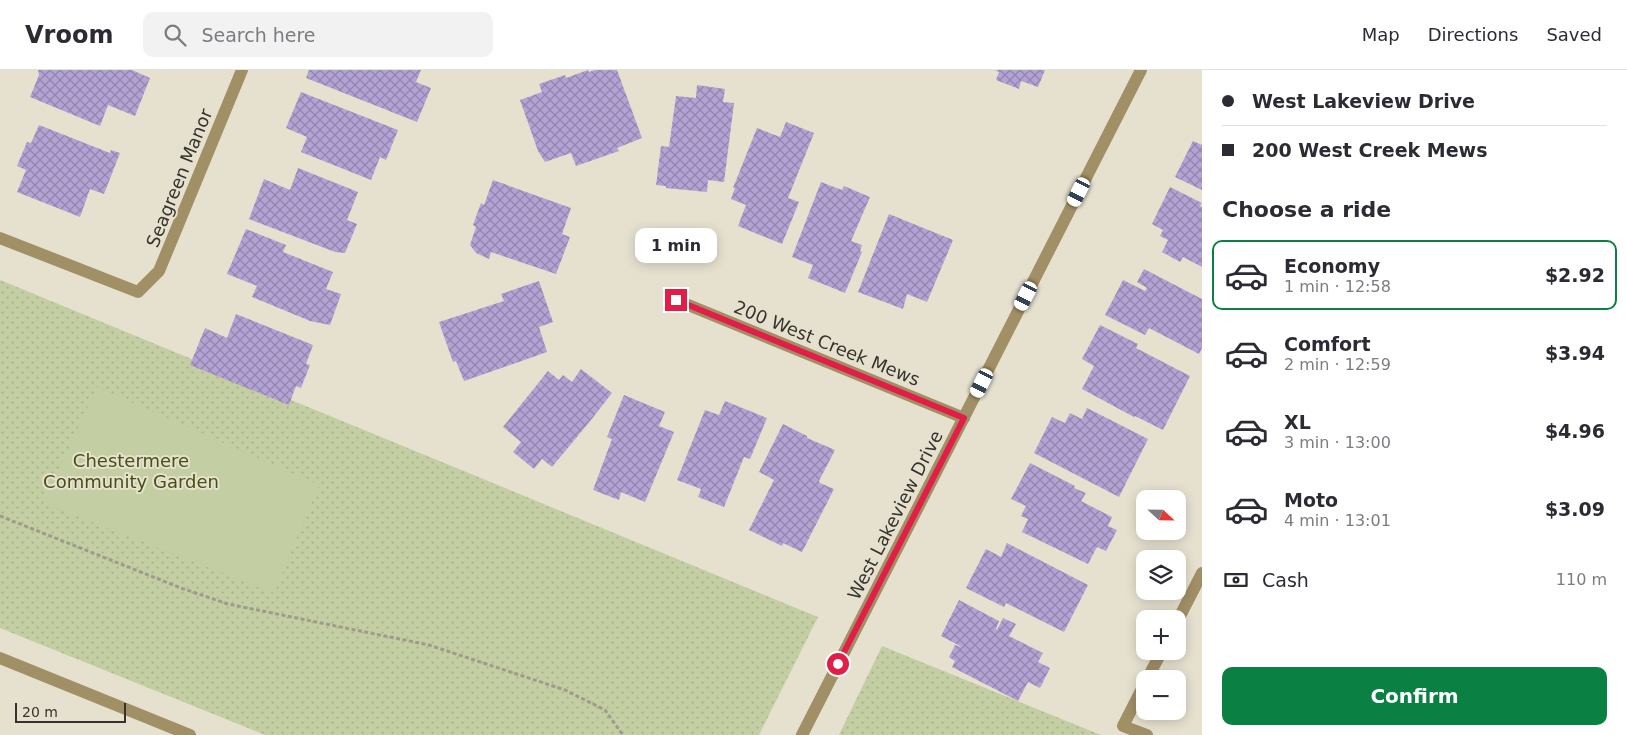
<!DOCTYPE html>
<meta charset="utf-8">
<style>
body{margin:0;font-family:"DejaVu Sans",sans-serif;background:#f2f2f3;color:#2b2b33;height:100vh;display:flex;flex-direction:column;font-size:19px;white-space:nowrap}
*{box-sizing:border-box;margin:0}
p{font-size:16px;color:#7c7c81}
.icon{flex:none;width:28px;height:28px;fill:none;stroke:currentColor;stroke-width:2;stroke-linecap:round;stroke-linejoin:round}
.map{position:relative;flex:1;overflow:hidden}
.panel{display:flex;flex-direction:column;background:#fff;width:425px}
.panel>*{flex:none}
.banner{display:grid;align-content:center;height:110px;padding:0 20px;background:#fff}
.needle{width:32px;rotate:112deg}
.fabs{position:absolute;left:1136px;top:420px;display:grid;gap:10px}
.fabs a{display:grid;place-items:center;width:50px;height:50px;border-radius:10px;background:#fff;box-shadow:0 2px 12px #0003;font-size:25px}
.scale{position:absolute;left:15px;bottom:12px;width:111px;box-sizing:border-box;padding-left:5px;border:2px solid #35332c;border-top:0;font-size:14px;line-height:18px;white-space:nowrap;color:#35332c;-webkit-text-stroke:4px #e6e1cf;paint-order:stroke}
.end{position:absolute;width:22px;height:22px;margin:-11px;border:6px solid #e11d48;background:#fff;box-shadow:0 0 0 2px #fff}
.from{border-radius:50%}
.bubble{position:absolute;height:35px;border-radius:10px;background:#fff;box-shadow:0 2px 12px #0003;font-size:16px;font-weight:700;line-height:35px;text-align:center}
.car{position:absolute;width:15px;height:30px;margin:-15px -8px;border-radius:6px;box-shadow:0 0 4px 1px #0007;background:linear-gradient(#fff 24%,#345 0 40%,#fff 0 76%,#345 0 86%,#fff 0)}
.banner b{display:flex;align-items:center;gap:18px;height:48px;font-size:19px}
.banner b+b{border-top:1px solid #e1e1e2}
.banner i{width:12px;height:12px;background:#2b2b33}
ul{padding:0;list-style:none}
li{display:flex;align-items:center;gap:15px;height:70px;margin:0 10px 8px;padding:0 10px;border:2px solid transparent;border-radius:10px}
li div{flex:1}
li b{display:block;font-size:19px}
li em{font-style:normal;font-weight:700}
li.on{border-color:#0b8043}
li>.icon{width:45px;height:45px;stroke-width:1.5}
h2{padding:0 20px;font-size:22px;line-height:60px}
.pay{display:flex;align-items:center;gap:12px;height:55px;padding:0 20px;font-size:19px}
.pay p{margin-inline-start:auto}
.cta{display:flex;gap:10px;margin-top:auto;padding:10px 20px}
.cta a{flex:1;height:58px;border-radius:10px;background:#0b8043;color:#fff;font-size:20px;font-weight:700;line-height:58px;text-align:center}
header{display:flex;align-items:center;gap:30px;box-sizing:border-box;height:70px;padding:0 25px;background:#fff;border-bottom:1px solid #e1e1e2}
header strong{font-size:24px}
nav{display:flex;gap:28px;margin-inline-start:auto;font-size:18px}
.search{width:350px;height:45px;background:#f2f2f3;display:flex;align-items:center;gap:12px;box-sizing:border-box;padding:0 18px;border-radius:10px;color:#7c7c81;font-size:19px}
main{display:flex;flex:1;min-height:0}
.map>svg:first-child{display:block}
</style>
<header>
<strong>Vroom</strong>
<div class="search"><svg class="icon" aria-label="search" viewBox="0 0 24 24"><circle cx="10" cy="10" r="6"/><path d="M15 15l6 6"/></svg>Search here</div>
<nav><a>Map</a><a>Directions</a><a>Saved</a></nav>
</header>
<main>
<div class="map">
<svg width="1202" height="665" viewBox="0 0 1202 665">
<defs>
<pattern id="grass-dots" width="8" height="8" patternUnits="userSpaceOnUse" patternTransform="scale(1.25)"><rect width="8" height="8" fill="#c4cea3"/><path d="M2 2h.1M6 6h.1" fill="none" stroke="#a9b18c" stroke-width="1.8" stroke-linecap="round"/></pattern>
<pattern id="building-cross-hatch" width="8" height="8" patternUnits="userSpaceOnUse" patternTransform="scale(1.25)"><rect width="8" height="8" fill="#b3a3d5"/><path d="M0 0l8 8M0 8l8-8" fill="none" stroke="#9285ad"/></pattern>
</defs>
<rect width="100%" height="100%" fill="#e6e1cf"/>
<g fill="url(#grass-dots)">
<polygon points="0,210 818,547 759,665 265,665 0,558"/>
<polygon points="882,576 1101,665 839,665"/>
</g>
<polygon fill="#c4cea3" points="97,317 319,415 274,523 43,433"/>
<g fill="url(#building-cross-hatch)">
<polygon points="38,0 132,0 150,8 135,46 108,35 100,56 30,27 39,5"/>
<polygon points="309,0 421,0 416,12 431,18 417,52 306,8"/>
<polygon points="588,0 589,2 595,0 617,0 642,68 617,78 619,81 576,96 571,83 545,92 538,81 520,30 542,22 539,14 565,5 566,8"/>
<polygon points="995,0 1045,0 1038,17 1021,11 1019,19 996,10 999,2"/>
<polygon points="697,15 725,19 723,32 734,33 724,112 708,110 707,122 666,118 666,116 656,115 661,76 669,77 676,26 696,28"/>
<polygon points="301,22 398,60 386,90 380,87 371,110 301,82 307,67 286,58"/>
<polygon points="786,52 814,63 788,128 799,132 782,174 738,156 746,135 731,129 735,118 733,118 757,58 780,67"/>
<polygon points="39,55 110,83 111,80 120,83 104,124 90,119 80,147 17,122 26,100 17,96 27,72 31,73"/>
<polygon points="1193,71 1202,75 1202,120 1175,107"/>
<polygon points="298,98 358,122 347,150 357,154 345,183 335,182 249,149 264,109 290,120"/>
<polygon points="493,110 571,138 562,164 570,167 556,204 491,182 489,189 476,183 470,175 476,157 473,155 481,133 484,135"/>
<polygon points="821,112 842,120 844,116 870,127 851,171 862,175 860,181 862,182 845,223 808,208 813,195 792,187"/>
<polygon points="1170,117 1202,133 1200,136 1202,137 1202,197 1183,187 1180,192 1162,182 1168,170 1160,166 1163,160 1152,154"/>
<polygon points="889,144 953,170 927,232 907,224 903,239 858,222"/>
<polygon points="246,159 286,175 283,182 333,202 326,219 341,224 330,255 310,251 252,227 257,216 227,204"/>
<polygon points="1144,199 1202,229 1202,278 1199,284 1149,258 1145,265 1105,245 1123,210 1145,221 1147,218 1137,212"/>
<polygon points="539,211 553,252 539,257 547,282 464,311 456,291 453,292 439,252 504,231 501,224"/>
<polygon points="236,244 313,275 306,294 310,295 301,318 296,316 289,335 190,295 205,258 227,268"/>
<polygon points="1100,255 1138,274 1136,278 1190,306 1163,360 1135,346 1134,347 1082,319 1094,296 1082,289"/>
<polygon points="581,299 612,323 591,350 552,397 542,389 534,399 513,382 521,372 503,357 548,301 559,310 563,305 572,312"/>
<polygon points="624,325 665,342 659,356 674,362 645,432 621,422 619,430 593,420 612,369 607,367"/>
<polygon points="725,331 767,348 750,389 744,387 724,437 698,427 701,419 677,410 705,340 719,345"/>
<polygon points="1087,338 1148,369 1119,427 1034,383 1052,347 1065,353 1070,343 1082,349"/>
<polygon points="783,354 807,366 807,368 835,380 819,411 820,413 834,419 802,482 783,473 782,476 749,460 774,410 759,402"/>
<polygon points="1030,393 1075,416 1074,418 1086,423 1081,431 1112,447 1108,456 1117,460 1106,481 1097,477 1088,494 1022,462 1028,449 1021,446 1026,436 1011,429"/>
<polygon points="1007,473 1088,515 1064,562 1006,533 1004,537 966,518 986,479 1001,487"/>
<polygon points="959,530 999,551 996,559 997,560 1003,548 1016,554 1009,566 1043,583 1038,592 1050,598 1040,618 1028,612 1018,631 952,597 955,591 949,587 955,575 962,577 941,566"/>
</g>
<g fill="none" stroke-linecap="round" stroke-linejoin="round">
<polyline stroke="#9e9b8d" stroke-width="3" stroke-dasharray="4 2.5" stroke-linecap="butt" points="0,446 181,518 228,534 429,575 565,620 605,640 623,665"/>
<g stroke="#a18f66" stroke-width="12">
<polyline points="0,168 138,222 159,201 242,0"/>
<polyline points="676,230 964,348"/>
<polyline points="1178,550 1202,503"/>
<polyline points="0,588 190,665"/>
<polyline points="1147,609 1162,581"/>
<polyline points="1145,613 1123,656 1147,665"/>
<polyline points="802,665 1141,0"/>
</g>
</g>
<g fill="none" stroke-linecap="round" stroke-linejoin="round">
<polyline stroke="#e11d48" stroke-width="6" points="676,230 964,348 838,594"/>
</g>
<g text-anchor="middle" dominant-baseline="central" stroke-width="4" stroke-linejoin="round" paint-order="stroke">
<g font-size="18" fill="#35332c" stroke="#e6e1cf">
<text transform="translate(179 108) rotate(-68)">Seagreen Manor</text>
<text transform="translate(827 273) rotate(22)">200 West Creek Mews</text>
<text transform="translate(895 445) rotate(-63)">West Lakeview Drive</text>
</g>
<g font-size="18" fill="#465013" stroke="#e6e1cf">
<text x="131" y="390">Chestermere<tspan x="131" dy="21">Community Garden</tspan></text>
</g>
</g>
</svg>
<div class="fabs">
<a><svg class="needle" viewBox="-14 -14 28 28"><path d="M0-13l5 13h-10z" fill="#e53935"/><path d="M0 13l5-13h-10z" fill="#7c7c81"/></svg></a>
<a><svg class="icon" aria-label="layers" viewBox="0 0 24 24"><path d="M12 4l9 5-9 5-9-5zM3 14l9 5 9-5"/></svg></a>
<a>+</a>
<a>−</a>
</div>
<div class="scale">20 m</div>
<i class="end from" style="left:838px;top:594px"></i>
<i class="end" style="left:676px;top:230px"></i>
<div class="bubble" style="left:635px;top:158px;width:82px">1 min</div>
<i class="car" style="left:1079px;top:122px;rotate:207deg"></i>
<i class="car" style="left:1026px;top:226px;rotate:207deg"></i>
<i class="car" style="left:982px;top:313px;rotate:207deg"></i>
</div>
<section class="panel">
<div class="banner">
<b><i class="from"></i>West Lakeview Drive</b>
<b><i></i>200 West Creek Mews</b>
</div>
<h2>Choose a ride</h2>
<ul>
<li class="on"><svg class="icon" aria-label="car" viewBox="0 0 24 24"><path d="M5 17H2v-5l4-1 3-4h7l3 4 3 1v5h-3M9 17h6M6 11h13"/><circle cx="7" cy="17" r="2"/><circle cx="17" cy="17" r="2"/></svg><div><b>Economy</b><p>1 min · 12:58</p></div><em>$2.92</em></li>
<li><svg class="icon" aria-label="car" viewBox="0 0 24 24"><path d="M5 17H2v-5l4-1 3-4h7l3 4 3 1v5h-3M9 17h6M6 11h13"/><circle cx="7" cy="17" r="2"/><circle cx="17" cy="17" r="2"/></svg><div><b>Comfort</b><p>2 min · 12:59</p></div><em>$3.94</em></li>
<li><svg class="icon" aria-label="car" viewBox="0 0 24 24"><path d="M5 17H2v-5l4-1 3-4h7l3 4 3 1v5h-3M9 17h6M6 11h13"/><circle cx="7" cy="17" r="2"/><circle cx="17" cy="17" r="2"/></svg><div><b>XL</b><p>3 min · 13:00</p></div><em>$4.96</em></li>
<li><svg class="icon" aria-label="car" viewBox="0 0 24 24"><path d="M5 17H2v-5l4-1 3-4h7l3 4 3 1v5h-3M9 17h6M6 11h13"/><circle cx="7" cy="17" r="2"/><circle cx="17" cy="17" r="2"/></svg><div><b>Moto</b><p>4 min · 13:01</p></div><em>$3.09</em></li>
</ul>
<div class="pay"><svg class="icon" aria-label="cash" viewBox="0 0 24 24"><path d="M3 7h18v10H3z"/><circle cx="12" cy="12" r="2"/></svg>Cash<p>110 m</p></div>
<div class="cta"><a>Confirm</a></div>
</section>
</main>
